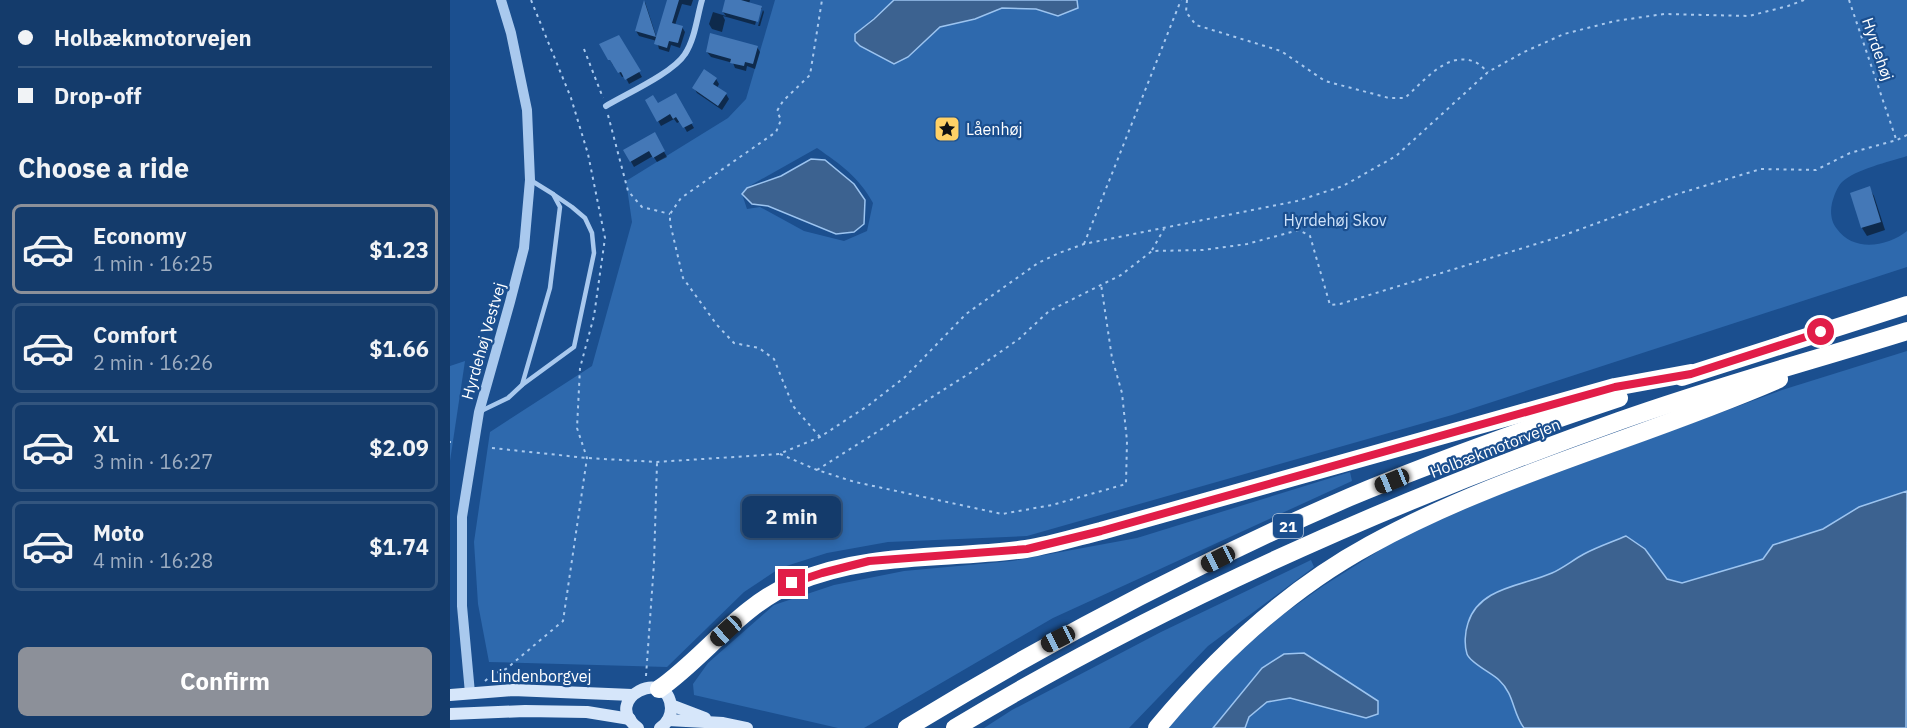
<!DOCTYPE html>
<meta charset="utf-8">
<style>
body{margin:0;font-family:"IBM Plex Sans",sans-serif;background:#1d4271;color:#f1f3f6;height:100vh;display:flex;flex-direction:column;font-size:22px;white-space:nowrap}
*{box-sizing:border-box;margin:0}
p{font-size:20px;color:#9dadc1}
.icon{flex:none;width:33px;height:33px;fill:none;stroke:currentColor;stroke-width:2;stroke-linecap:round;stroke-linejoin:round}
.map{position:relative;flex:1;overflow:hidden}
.panel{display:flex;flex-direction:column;background:#143b6b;width:450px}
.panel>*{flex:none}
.top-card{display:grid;align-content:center;height:132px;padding:0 18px;background:#143b6b}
.end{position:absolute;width:27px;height:27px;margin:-14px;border:8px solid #e11d48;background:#fff;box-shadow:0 0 0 3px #fff}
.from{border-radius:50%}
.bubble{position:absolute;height:42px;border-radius:9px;background:#143b6b;box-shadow:0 3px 9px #0003,0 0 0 2px #33557e;font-size:20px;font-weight:700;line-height:42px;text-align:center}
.car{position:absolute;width:18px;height:36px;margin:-18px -9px;border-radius:8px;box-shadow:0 0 4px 2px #0007;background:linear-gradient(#222 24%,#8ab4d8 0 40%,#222 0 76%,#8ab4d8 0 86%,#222 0)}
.top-card b{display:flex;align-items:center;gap:21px;height:57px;font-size:22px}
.top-card b+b{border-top:2px solid #33557e}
.top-card i{width:15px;height:15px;background:#f1f3f6}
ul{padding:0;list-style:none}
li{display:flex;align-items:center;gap:18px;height:90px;margin:0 12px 9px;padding:0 6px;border:3px solid #33557e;border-radius:9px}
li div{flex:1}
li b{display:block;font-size:22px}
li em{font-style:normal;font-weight:700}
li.active{border-color:#8c9099}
li>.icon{width:54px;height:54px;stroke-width:1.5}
h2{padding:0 18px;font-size:27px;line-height:72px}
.action{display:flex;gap:12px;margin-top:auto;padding:12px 18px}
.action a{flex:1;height:69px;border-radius:9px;background:#8c9099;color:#fff;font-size:24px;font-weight:700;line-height:69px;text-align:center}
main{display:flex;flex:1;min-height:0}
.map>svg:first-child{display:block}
</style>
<main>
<section class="panel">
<div class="top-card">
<b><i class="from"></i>Holbækmotorvejen</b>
<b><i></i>Drop-off</b>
</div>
<h2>Choose a ride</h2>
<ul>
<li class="active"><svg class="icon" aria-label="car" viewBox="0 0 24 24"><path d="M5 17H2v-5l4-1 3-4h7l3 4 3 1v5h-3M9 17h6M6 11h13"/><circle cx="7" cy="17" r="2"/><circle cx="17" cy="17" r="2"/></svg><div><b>Economy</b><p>1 min · 16:25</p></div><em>$1.23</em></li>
<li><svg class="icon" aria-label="car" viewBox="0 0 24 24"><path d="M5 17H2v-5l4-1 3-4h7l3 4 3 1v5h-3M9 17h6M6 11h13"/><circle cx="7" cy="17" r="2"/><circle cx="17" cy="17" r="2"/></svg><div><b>Comfort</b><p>2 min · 16:26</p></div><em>$1.66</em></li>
<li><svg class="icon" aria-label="car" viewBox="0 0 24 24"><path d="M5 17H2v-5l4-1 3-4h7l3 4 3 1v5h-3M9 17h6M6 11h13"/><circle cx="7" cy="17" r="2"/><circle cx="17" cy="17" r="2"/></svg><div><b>XL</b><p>3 min · 16:27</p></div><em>$2.09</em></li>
<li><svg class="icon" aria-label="car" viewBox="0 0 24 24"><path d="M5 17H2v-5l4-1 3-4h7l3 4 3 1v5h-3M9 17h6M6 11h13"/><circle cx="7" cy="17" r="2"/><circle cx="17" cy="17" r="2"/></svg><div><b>Moto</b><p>4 min · 16:28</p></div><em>$1.74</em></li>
</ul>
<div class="action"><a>Confirm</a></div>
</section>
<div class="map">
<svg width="1457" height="728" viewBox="0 0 1457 728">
<rect width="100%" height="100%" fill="#1b4f8f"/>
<g fill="#2e69ad" fill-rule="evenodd">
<path d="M 325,0 L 444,0 L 405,34 L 405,40 L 410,46 L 458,57 L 490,27 L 525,19 L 552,8 L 586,9 L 608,16 L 627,8 L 627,0 L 1457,0 L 1457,156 C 1439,162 1406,169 1392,182 C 1387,187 1384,196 1382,203 C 1380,212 1381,222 1387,229 C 1403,252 1437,247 1457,231 L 1457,267 L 1002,415 L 577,536 L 438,542 L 377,553 L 330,568 L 294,592 L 217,667 L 39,662 L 28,604 L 24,542 L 40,432 L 142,366 L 182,222 L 176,181 L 278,118 L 296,99 ZM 367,148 C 391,165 408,176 423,203 L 417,231 L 394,241 L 354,231 L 310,207 L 297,209 L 292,194 L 296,188 Z"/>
<polygon points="1457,351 1457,728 715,728 782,658 831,616 873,586 949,538 1052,493 1332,390"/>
<polygon points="15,361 0,461 0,366"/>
<polygon points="900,472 902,481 603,618 414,728 388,728 244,695 243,684 258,663 324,605 384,585 454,571 562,561 687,538"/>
<polygon points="861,560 864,567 758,646 679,728 534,728 562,710 711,632"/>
</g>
<g fill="#3c6290" stroke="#9cc4f0" stroke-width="1.5">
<polygon points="444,0 627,0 628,8 608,16 586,9 552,8 525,19 490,27 458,57 444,64 410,46 405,41 405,34 424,19"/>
<polygon points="361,159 375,160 404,184 415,200 414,224 404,232 386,234 318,206 302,204 292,194 297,188 331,176"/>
<path d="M 1457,491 L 1456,728 L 1074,728 C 1062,712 1065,695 1049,680 C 1042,673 1020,663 1017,654 C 1014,645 1015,632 1018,623 C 1029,587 1073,586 1102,573 C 1113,568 1123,560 1134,554 C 1147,547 1162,542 1176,536 L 1195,549 L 1217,579 L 1232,583 L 1313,559 L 1323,545 L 1373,529 L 1409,507 Z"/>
<polygon points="854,653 928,701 928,714 916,718 840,698 817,702 799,717 795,728 763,728 812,668 834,654"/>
</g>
<g fill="#0007">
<polygon points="218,0 243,0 241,6 232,4 225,25 232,27 235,32 230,48 221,45 219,52 209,49 207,41 189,36 186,31 195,2 207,39"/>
<polygon points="277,0 300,0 299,4 311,7 312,9 310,9 305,25 273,16 275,20 272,32 262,29 259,24 263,12 276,16 273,12"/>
<polygon points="313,10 314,12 310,26 308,26"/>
<polygon points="169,37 192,77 179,84 175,76 172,77 164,64 163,65 152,45"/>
<polygon points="307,47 310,52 305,69 297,66 296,71 285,68 283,63 261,57 257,52"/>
<polygon points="266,79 269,84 267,88 276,94 279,99 272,110 247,93 244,88"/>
<polygon points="225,95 244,128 237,132 231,121 227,123 224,119 211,126 197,101 207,105"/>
<polygon points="204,134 217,157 207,162 203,156 184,167 175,151"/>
<polygon points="1419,188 1424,196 1435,230 1417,236 1412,228 1401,194"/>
</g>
<g fill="#4478b7">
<polygon points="194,0 206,37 217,0 229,0 222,23 233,26 228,43 219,41 217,48 204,44 206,37 185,31"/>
<polygon points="275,0 291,0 312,6 308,22 272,12"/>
<polygon points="260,33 308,46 303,64 295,62 294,66 280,63 281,59 256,52"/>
<polygon points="169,35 191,71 175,80 171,72 168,73 160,60 158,60 149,44"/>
<polygon points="254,69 267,78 263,84 277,93 268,106 242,88"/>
<polygon points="226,93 243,123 233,128 226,117 223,119 220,114 207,122 195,100 203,95 208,103"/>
<polygon points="205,132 215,151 203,158 199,151 180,162 173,150"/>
<polygon points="1420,186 1431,222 1411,228 1400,193"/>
</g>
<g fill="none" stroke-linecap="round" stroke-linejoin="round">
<g stroke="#a9c9ee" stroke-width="2" stroke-dasharray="3 4.5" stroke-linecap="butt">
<path d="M 737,0 L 736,12 L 746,25 L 831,51 L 875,81 L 939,98 L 955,98 C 972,83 996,52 1022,61 C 1028,62 1033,68 1038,72"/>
<polyline points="1399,0 1446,139"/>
<polyline points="134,49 153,98"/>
<polyline points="158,115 178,191 192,207 220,214"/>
<polyline points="634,244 731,0"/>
<polyline points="702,250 714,229"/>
<polyline points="370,437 343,406 324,359 309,348 284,343 267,325 233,278 220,223 220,214 231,198 326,132 331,120 327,111 333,101 360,75 372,0"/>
<polyline points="0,442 1,442"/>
<polyline points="42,448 137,458 207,462 329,454 370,437 419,405 455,377 516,314 588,263 609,253 634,244 847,201 893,186 946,156 1038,72 1074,52 1114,34 1165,21 1214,14 1299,16 1338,6 1354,0"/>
<polyline points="330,454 367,470 405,482 552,514 602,505 676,484 677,441 672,393 662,358 651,284"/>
<polyline points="367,470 520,373 569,339 599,311 671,275 702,251 753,250 797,244 849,230 860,236 880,305 890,304 1109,237 1224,195 1311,169 1366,170 1400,153 1447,140 1457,135"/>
<polyline points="196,676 204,563 207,463"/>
<polyline points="35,681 42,675 56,669 113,621 137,458 127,428 130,368 144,316 155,238 138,154 121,98 81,0"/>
</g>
<g stroke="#a9c9ee" stroke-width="4.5">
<polyline points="72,385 124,347 144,253 142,233 135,218 122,207 103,194"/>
<polyline points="31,411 58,398 72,385 100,288 110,207 103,194 82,181"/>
</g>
<path stroke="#a9c9ee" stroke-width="6" d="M 156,106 C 176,94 223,73 235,54 C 245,39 247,17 252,0"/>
<polyline stroke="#a9c9ee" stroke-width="10" points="20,693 12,606 12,517 29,412 60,302 74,248 80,180 77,110 61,33 51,0"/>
<g stroke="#d6e6fa" stroke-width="12">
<polyline points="0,695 63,690 182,695"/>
<polyline points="221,705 255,718"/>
<polyline points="0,714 75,711 137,712 180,719"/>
<polyline points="218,720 273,723 297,728"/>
<path d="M 188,728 C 149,699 219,665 221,708 C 221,717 216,724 210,728"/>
</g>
<g stroke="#fff" stroke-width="18">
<polyline points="1232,377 1457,305"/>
<path d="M 209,689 C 255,657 290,605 344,583 C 418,551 498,560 576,549 C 601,545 627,537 651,531 L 1165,387 L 1241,373"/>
<path d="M 457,728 C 599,641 747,563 900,497 C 988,460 1079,428 1169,398"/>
<path d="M 505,728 C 715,601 939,503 1169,421 C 1264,387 1361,361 1457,331"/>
<path d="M 707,728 C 767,656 837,590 920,545 C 1049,474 1194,438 1329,379"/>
</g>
</g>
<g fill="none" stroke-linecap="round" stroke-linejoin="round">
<polyline stroke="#e11d48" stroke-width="8" points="342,583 372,573 419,561 577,549 651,531 1165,387 1241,374 1371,332"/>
</g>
<defs>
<g id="sight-square" transform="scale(1.35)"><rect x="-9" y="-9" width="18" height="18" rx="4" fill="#ffd166" stroke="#1b4f8f"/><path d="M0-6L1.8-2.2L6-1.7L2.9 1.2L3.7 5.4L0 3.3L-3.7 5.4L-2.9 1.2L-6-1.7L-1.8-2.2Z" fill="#111"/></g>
</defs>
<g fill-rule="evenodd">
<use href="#sight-square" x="497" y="129"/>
</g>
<g text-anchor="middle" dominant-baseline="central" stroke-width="4.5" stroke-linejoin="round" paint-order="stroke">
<rect fill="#1b4f8f" stroke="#bbcadd" stroke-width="1.5" x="823" y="514" width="30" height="24" rx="4.5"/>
<g font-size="15" font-weight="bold" fill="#fff">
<text x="838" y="526">21</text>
</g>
<g font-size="16" fill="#fff" stroke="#1b4f8f">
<text transform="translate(1428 49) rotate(71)">Hyrdehøj</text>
<text transform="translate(33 341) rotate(-74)">Hyrdehøj Vestvej</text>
<text transform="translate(1045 448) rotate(-21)">Holbækmotorvejen</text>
<text x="91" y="676">Lindenborgvej</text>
</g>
<g font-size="16" fill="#fff" stroke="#1b4f8f" text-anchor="start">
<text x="516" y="129">Låenhøj</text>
</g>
<g font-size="16" fill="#cfe3fa" stroke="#1b4f8f">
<text x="885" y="220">Hyrdehøj Skov</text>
</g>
</g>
</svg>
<i class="end from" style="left:1371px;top:332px"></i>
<i class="end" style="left:342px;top:583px"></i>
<div class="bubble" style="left:292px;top:496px;width:99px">2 min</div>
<i class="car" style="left:942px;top:481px;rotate:248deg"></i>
<i class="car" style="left:768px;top:559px;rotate:243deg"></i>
<i class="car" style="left:276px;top:631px;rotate:228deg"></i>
<i class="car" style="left:608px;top:639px;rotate:243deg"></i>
</div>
</main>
